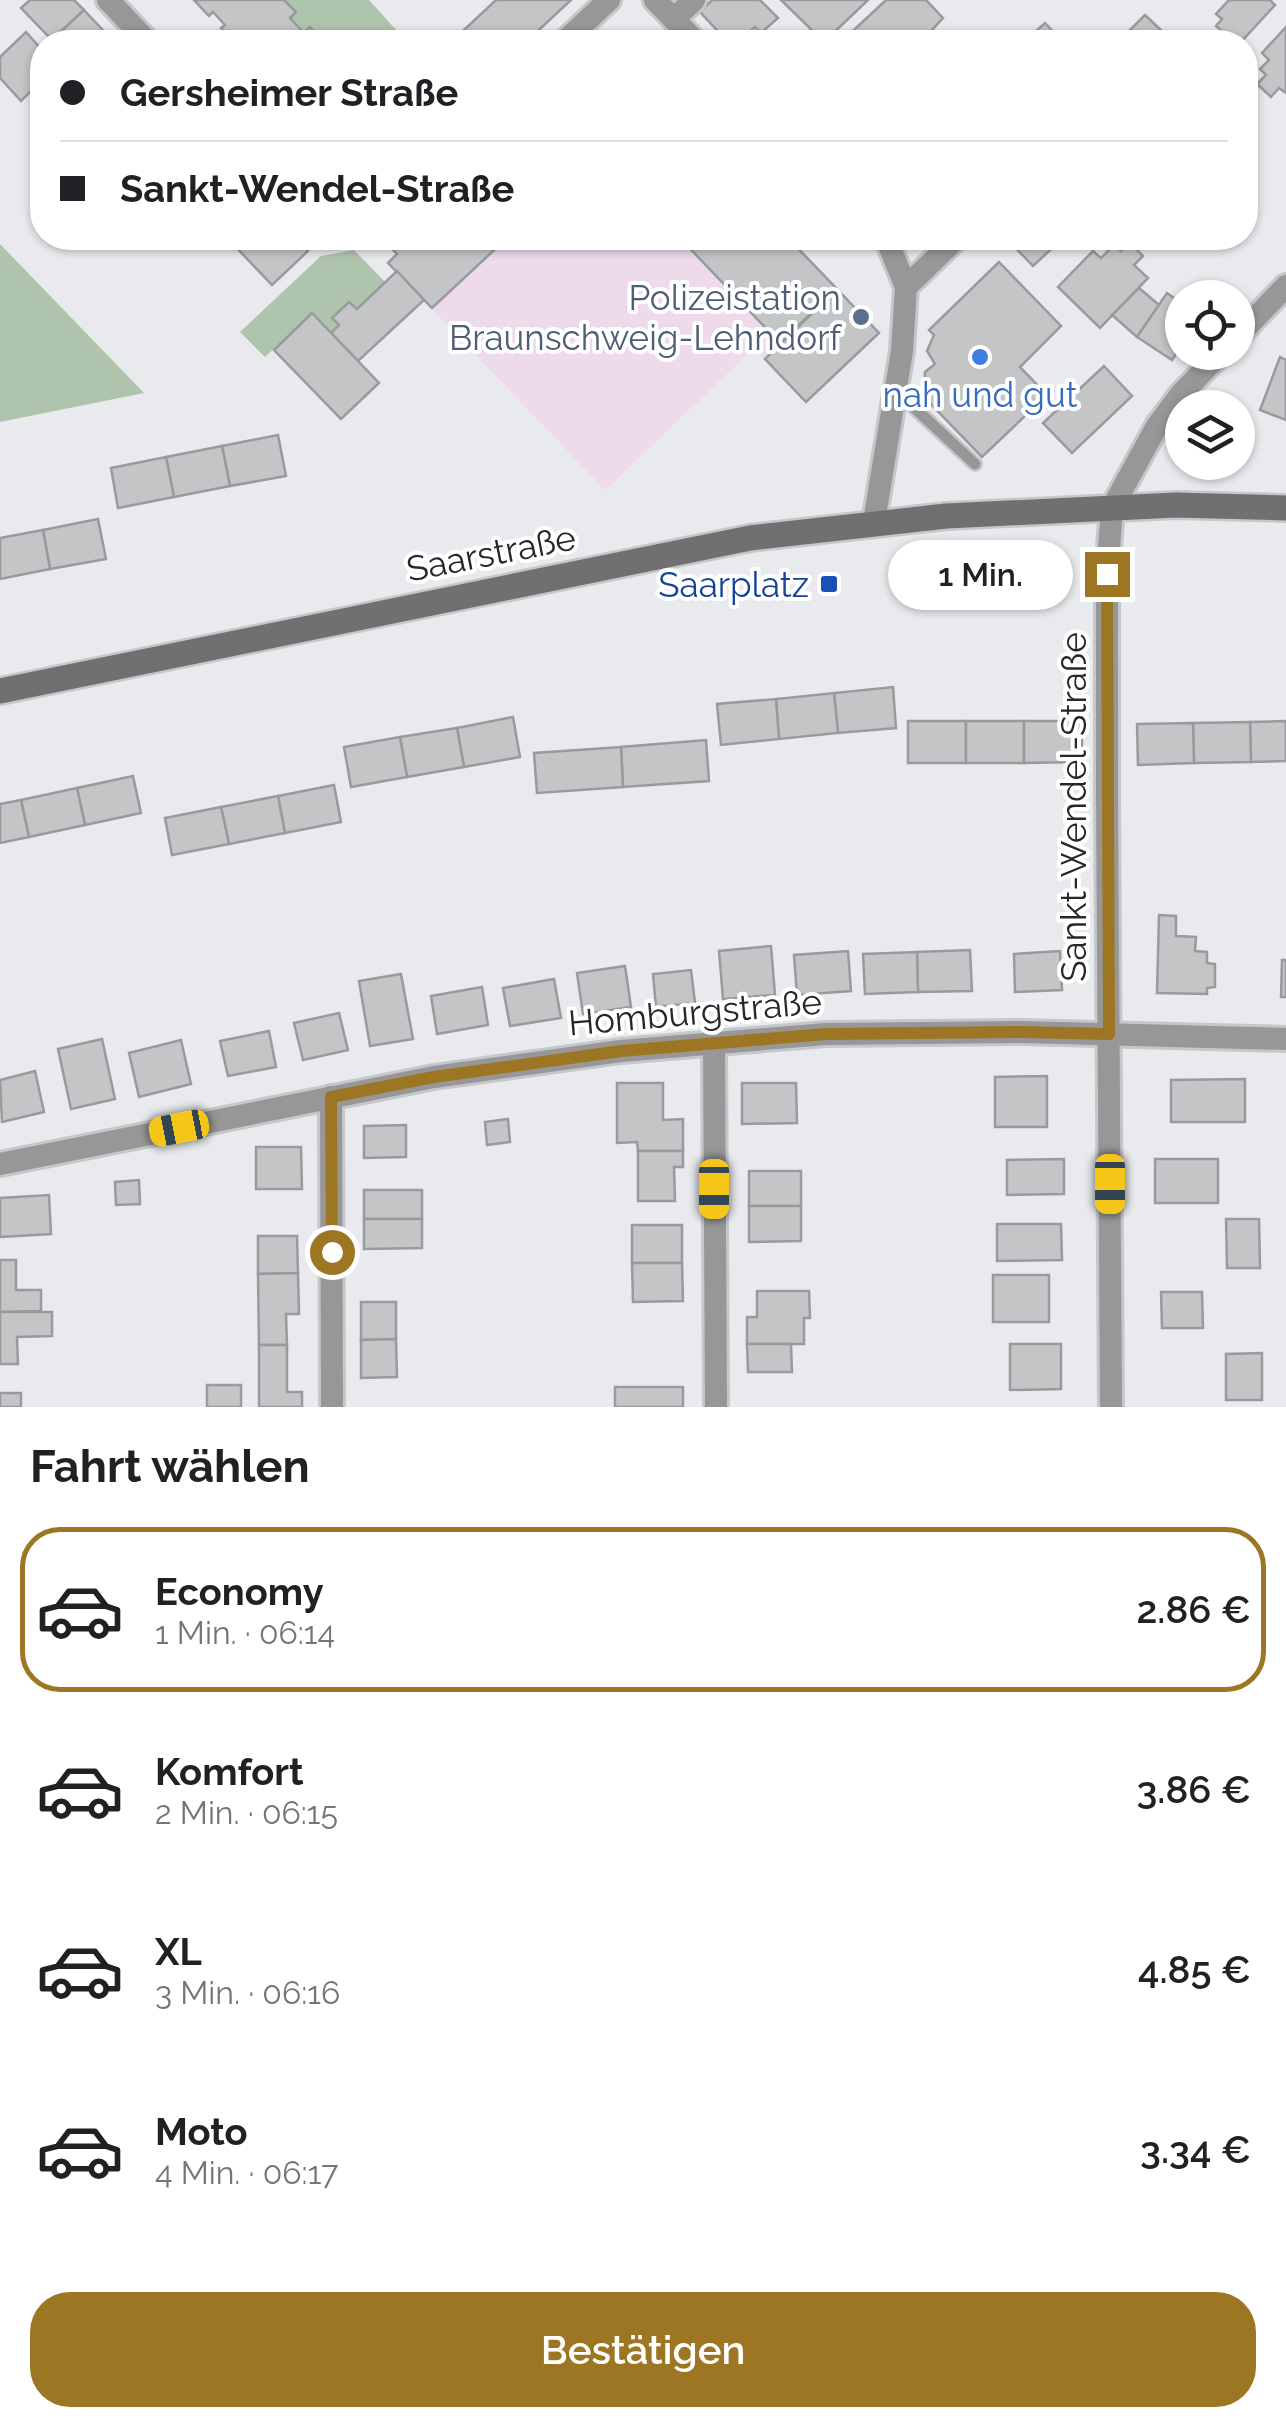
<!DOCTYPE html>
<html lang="de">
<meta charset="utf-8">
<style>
body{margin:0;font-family:Raleway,sans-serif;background:#f6f6f6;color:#202124;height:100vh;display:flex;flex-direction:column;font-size:38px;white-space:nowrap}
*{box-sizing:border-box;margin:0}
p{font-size:32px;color:#757577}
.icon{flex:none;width:55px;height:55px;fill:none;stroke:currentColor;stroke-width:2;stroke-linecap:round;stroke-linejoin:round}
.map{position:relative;height:1407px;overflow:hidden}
.side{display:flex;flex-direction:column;background:#fff;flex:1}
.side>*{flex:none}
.hud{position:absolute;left:30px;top:30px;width:1228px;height:220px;border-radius:40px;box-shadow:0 2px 8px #0004;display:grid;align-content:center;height:220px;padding:0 30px;background:#fff}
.buttons{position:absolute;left:1165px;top:280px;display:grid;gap:20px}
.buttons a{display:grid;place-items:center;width:90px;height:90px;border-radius:50%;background:#fff;box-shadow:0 2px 8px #0004;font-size:50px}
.end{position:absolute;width:45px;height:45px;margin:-22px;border:12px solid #9d7623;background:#fff;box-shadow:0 0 0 5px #fff}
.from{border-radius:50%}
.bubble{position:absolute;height:70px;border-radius:35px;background:#fff;box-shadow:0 2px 8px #0004;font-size:32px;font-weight:600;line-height:70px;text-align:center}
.car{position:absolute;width:30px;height:60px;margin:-30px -15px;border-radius:12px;box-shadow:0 0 8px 2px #0007;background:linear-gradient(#f5c518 24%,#345 0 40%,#f5c518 0 76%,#345 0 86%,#f5c518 0)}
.hud b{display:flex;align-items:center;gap:35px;height:95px;font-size:38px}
.hud b+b{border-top:2px solid #e0e0e0}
.hud i{width:25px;height:25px;background:#202124}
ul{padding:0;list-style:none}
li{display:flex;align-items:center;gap:30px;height:165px;margin:0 20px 15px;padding:0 10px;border:5px solid transparent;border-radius:40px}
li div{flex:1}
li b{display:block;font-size:38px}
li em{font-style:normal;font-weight:600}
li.active{border-color:#9d7623}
li>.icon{width:90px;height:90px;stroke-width:1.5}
h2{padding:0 30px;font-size:45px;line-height:120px}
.action{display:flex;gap:20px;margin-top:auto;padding:20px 30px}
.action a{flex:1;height:115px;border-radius:40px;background:#9d7623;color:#fff;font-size:40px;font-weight:600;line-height:115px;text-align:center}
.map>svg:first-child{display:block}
</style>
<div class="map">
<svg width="1286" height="1407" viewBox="0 0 1286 1407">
<rect width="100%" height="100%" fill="#e9eaed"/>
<polygon fill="#eddaea" points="393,238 788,238 837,289 765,359 754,348 605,490 388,263 397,254 387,243"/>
<g fill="#afc4ad">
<polygon points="284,0 369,0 407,42 324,42 310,28 304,33 290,18"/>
<polygon points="0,244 144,393 0,422"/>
<polygon points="354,250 385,282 357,309 349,302 333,317 339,325 331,333 312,314 265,357 240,332 321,256"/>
</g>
<g fill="#c4c5c7" stroke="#999a9d" stroke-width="2.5">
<polygon points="30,0 74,0 84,10 52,40 21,8"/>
<polygon points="194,0 284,0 296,12 290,18 304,33 310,27 324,42 235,42 221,28 225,25 213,12 209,16"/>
<polygon points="496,0 571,0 526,42 451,42"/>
<polygon points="712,0 760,0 778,18 761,33 755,27 738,42 728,42 700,12"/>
<polygon points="781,0 868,0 824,42"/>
<polygon points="886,0 926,0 943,18 921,42 841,42"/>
<polygon points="1229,0 1270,0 1275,5 1241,42 1233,42 1216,26 1222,19 1216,14"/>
<polygon points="84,10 114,42 54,42 52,40"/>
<polygon points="1145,15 1162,31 1151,42 1139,42 1128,32"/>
<polygon points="1045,23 1063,42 1024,42"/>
<polygon points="1286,27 1286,93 1279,88 1271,97 1257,84 1266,75 1260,69 1269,60 1262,53"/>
<polygon points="26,32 42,50 42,80 21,101 0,78 0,57"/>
<polygon points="236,238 296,238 308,251 272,285 231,242"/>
<polygon points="393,238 507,238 432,308 388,263 397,254 387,243"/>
<polygon points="680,238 788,238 837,289 780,343"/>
<polygon points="1006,238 1063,238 1033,266"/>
<polygon points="1129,242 1143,256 1134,265 1148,278 1100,328 1058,287 1093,251 1101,258 1114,245 1121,251"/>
<polygon points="999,262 1061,326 1020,367 1047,395 982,457 926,399 932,393 924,385 925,372 935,364 927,351 934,335 929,330"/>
<polygon points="397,271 424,300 358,361 331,333 339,325 332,318 349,302 357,309"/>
<polygon points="1139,288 1159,305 1137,337 1112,315"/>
<polygon points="837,289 879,333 806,402 765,359"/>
<polygon points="1167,293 1182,304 1182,345 1172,360 1137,337"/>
<polygon points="312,313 379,383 341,419 274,350"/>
<polygon points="1280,357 1286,360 1286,420 1260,410"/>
<polygon points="1104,366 1132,396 1072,453 1043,423"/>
<polygon points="278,435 286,476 230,486 222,446"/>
<polygon points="222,446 230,486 174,497 166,457"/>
<polygon points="166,457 174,497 118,508 111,468"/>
<polygon points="98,519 106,559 50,569 43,530"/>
<polygon points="43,530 50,569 0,579 0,538"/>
<polygon points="893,687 896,728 838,733 834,693"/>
<polygon points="834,693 838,733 779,739 776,699"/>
<polygon points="776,699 779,739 721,745 717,704"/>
<polygon points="513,717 520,757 464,767 457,728"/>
<rect x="908" y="721" width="58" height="42"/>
<rect x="966" y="721" width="58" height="42"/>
<polygon points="1024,721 1082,721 1082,762 1024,763"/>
<polygon points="1286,721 1286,761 1251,762 1250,722"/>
<polygon points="1250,722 1251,762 1194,763 1193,723"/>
<polygon points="1193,723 1194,763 1138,765 1137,724"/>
<polygon points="457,728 464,767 407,777 400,737"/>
<polygon points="400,737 407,777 351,787 344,747"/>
<polygon points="706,740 709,781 623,787 621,747"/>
<polygon points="621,747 623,787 537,793 534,753"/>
<polygon points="133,776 141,813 85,825 77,788"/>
<polygon points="334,785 341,822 285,833 278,796"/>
<polygon points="77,788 85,825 29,837 21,800"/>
<polygon points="278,796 285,833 229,844 221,807"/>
<polygon points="21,800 29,837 0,843 0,804"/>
<polygon points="221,807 229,844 172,855 165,818"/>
<polygon points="1159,915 1176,916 1176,936 1196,937 1195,951 1207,952 1207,963 1215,964 1215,987 1207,988 1207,994 1157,993"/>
<polygon points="771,946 775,995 723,999 719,951"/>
<polygon points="970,950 972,991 918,992 917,952"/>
<polygon points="848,951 851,991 797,995 794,955"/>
<polygon points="1060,951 1062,990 1015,992 1014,954"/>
<polygon points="917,952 918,992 865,994 863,954"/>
<polygon points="1282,960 1286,960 1286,997 1281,997"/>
<polygon points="625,966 631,1007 583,1014 577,973"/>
<polygon points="691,970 695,1003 656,1007 653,974"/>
<polygon points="401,974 413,1039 370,1046 359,981"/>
<polygon points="554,979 561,1018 510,1026 503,988"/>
<polygon points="482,987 488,1025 437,1034 431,996"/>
<polygon points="339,1013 348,1050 303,1060 294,1023"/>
<polygon points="269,1031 276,1067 228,1076 220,1041"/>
<polygon points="102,1039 115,1099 71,1109 58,1049"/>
<polygon points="181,1040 191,1084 139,1097 129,1053"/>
<polygon points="35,1071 44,1112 2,1122 0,1080"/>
<polygon points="1047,1076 1047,1127 995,1127 995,1077"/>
<polygon points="1245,1079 1245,1122 1171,1122 1171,1080"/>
<polygon points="617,1083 663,1083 663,1120 683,1119 683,1151 638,1151 637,1142 617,1143"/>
<polygon points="742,1083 796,1083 797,1123 742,1124"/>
<polygon points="508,1119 510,1142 487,1145 485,1122"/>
<polygon points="406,1125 406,1157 364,1158 364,1126"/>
<polygon points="256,1147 301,1147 302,1189 256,1189"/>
<polygon points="638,1151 683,1151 683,1167 674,1167 675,1201 638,1201"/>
<polygon points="1064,1159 1064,1194 1007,1195 1007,1160"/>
<rect x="1155" y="1159" width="63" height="44"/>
<rect x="749" y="1171" width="52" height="35"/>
<polygon points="139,1180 140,1204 116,1205 115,1182"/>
<rect x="364" y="1190" width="58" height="29"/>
<polygon points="49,1195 51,1234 0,1237 0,1198"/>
<polygon points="749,1206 801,1206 801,1241 749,1242"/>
<polygon points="364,1219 422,1219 422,1248 364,1249"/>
<polygon points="1226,1219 1259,1219 1260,1268 1227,1268"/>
<polygon points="997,1224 1061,1224 1062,1260 997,1261"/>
<rect x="632" y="1225" width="50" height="38"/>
<polygon points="258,1236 297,1236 298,1273 258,1274"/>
<polygon points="0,1260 16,1260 16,1290 41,1290 41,1311 0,1312"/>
<polygon points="632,1263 682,1263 683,1301 633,1302"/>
<polygon points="298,1273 299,1314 286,1314 287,1345 259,1345 258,1274"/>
<rect x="993" y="1275" width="56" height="47"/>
<polygon points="757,1291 809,1291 810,1318 804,1318 804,1344 747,1344 747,1317 757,1317"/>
<polygon points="1161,1292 1202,1292 1203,1328 1162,1328"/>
<polygon points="361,1302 396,1302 396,1339 361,1340"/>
<polygon points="0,1312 52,1312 52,1336 17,1337 18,1364 0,1364"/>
<polygon points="396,1339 397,1377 361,1378 361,1340"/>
<polygon points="747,1344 791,1344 792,1372 748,1372"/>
<polygon points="1010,1344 1061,1344 1061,1389 1010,1390"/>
<polygon points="259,1345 287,1345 287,1392 302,1392 302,1407 259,1407"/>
<polygon points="1262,1353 1262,1400 1226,1400 1226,1354"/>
<rect x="207" y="1385" width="34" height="22"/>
<rect x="615" y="1387" width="68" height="20"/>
<rect x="0" y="1393" width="21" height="14"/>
</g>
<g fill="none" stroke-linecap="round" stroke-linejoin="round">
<g stroke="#c6c7ca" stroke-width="16">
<polyline id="lane" points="894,389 975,464"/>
</g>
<g stroke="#c6c7ca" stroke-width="28">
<g id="street">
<polyline points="108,0 148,42"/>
<polyline points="655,0 696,42"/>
<polyline points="674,19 694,0"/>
<polyline points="564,42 609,0"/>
<polyline points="906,287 957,238"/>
<polyline points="1238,336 1286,286"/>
<polyline points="874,522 902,351 906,287 886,238"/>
<polyline points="714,1044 716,1407"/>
<polyline points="331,1097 332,1407"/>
<polyline points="0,1164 434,1077 621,1051 826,1034 1022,1032 1286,1039"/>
<polyline points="1111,1407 1107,797 1107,574 1112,508 1157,426 1181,394 1222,352"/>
</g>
</g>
<g stroke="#c6c7ca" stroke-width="30">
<polyline id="secondary" points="0,691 750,538 946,516 1176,505 1286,508"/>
</g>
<use href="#lane" stroke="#989797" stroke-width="11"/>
<use href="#street" stroke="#989797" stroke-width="22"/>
<use href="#secondary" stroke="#716f6f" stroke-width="25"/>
</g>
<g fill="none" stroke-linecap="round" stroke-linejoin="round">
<polyline stroke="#9d7623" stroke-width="12" points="332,1252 331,1097 434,1077 621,1051 826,1034 1022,1032 1109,1034 1107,574"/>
</g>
<circle fill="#5c6f8a" stroke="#fff" stroke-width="4" cx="861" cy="317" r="10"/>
<circle fill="#3f7fe0" stroke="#fff" stroke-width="4" cx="980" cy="357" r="10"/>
<rect fill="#1a4fb4" stroke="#fff" stroke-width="4" x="819" y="574" width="20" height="20" rx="5"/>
<g text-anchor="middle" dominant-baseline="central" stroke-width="8" stroke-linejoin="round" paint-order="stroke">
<g font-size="35" fill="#4e5e75" stroke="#fff" text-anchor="end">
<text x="841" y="297">Polizeistation<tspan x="841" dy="40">Braunschweig-Lehndorf</tspan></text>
</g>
<g font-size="35" fill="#366cbe" stroke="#fff">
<text x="980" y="394">nah und gut</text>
</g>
<g font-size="35" fill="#262728" stroke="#fff">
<text transform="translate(491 553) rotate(-11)">Saarstraße</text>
<text transform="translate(1073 807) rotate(-90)">Sankt-Wendel-Straße</text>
<text transform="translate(695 1012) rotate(-5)">Homburgstraße</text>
</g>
<g font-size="35" fill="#164399" stroke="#fff" text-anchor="end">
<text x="809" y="584">Saarplatz</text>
</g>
</g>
</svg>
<div class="buttons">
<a><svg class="icon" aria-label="locate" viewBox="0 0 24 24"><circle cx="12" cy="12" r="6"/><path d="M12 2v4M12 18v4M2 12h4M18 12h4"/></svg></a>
<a><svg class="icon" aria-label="layers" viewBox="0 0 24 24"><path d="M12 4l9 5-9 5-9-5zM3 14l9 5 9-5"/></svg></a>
</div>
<i class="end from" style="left:332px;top:1252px"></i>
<i class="end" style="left:1107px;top:574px"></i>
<div class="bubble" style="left:888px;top:540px;width:185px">1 Min.</div>
<i class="car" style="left:179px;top:1128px;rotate:259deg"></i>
<i class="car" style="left:1110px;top:1184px;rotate:180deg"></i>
<i class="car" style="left:714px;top:1189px;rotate:180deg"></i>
<div class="hud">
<b><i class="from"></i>Gersheimer Straße</b>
<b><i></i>Sankt-Wendel-Straße</b>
</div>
</div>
<section class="side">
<h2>Fahrt wählen</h2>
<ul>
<li class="active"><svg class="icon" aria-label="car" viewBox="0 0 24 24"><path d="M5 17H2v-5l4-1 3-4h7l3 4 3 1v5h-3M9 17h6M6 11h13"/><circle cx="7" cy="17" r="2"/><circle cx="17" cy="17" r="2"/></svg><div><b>Economy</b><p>1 Min. · 06:14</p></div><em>2.86 €</em></li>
<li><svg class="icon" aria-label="car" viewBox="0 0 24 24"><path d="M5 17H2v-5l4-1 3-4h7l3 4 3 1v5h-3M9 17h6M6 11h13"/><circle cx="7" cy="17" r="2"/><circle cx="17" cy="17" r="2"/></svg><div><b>Komfort</b><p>2 Min. · 06:15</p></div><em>3.86 €</em></li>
<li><svg class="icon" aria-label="car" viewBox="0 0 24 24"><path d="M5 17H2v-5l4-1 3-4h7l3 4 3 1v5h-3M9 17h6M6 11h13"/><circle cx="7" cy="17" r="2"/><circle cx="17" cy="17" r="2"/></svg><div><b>XL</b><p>3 Min. · 06:16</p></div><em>4.85 €</em></li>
<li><svg class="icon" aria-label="car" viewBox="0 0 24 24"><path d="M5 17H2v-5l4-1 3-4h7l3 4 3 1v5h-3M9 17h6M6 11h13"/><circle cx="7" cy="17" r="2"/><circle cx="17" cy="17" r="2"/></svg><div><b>Moto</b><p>4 Min. · 06:17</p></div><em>3.34 €</em></li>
</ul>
<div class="action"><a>Bestätigen</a></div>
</section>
